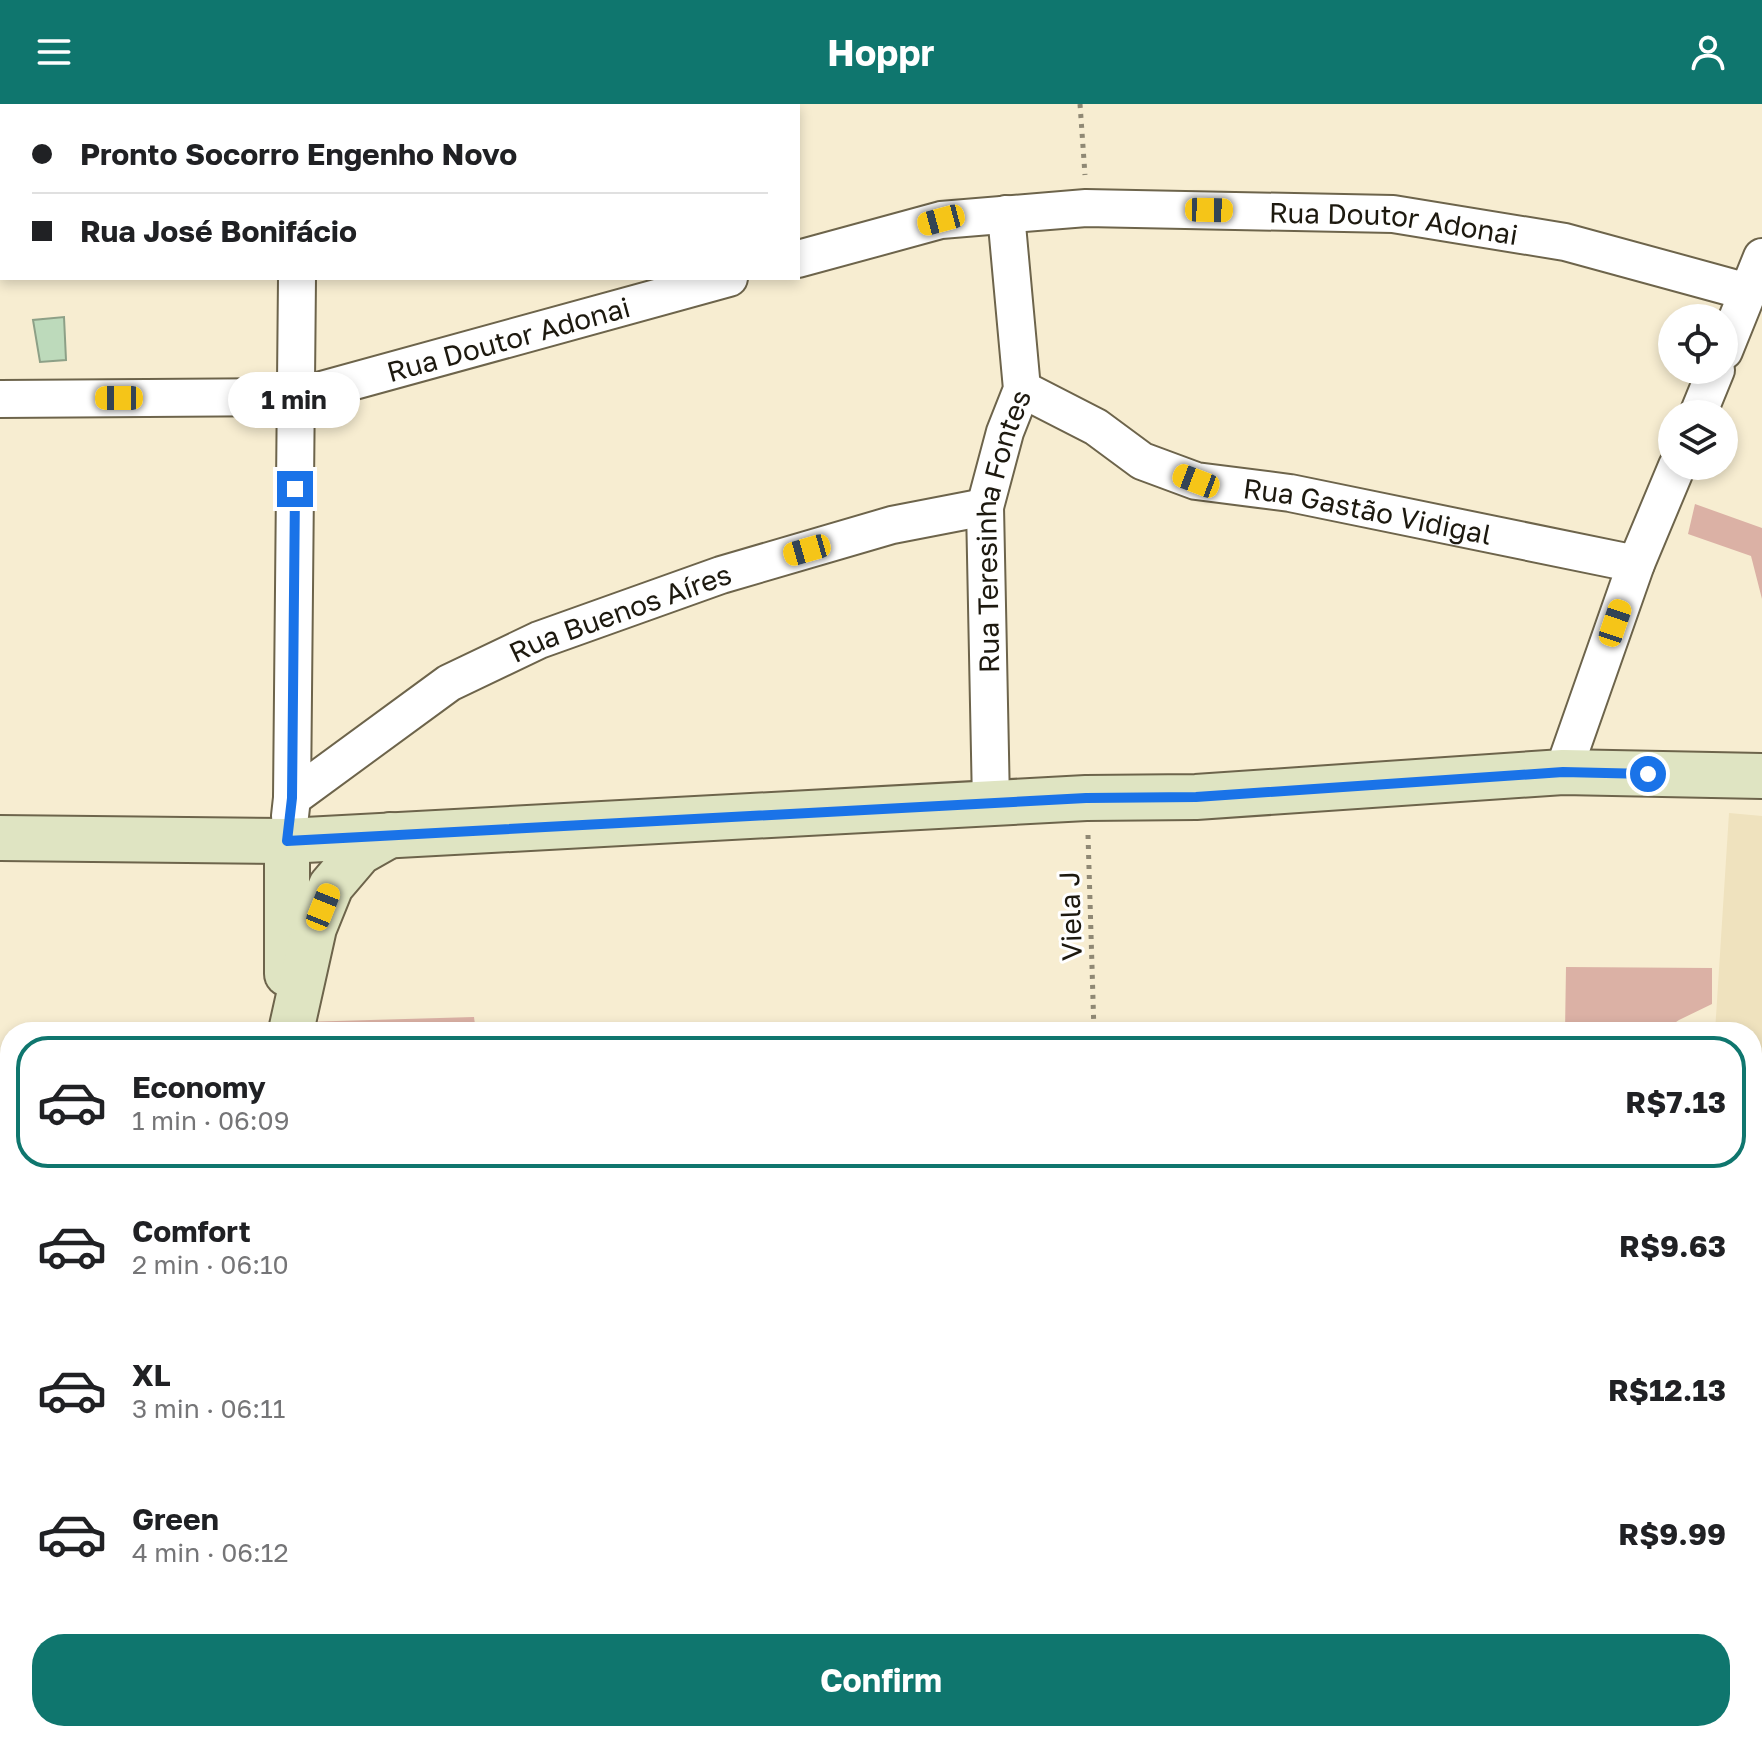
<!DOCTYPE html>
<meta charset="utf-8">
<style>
body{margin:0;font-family:"Golos Text",sans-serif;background:#f6f6f6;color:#202124;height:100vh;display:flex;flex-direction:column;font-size:30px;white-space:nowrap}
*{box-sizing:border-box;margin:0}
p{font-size:26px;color:#757577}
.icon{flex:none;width:44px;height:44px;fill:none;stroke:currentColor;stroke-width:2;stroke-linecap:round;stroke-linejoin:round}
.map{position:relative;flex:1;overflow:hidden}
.side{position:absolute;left:0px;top:918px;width:1762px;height:720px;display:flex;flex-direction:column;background:#fff;border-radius:32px 32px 0 0;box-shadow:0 4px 12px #0003}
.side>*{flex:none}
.top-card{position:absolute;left:0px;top:0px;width:800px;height:176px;box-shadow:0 4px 12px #0003;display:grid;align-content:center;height:176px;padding:0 32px;background:#fff}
.controls{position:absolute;left:1658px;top:200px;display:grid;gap:16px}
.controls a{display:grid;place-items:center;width:80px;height:80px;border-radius:50%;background:#fff;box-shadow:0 4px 12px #0003;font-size:40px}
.end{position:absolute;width:36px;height:36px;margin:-18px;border:10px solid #1a73e8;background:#fff;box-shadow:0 0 0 4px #fff}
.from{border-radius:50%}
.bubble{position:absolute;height:56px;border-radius:28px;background:#fff;box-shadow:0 4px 12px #0003;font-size:26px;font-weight:700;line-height:56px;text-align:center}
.car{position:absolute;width:24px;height:48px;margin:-24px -12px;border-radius:10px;box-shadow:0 0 6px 2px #0007;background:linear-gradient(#f5c518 24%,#345 0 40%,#f5c518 0 76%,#345 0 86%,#f5c518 0)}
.top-card b{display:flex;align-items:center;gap:28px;height:76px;font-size:30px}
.top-card b+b{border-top:2px solid #e0e0e0}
.top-card i{width:20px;height:20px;background:#202124}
ul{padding:14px 0 0;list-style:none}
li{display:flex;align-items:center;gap:24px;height:132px;margin:0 16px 12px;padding:0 16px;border:4px solid transparent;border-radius:32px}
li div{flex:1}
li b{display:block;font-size:30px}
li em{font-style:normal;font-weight:700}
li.current{border-color:#0f766e}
li>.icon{width:72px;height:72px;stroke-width:1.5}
.action{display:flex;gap:16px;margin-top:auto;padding:16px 32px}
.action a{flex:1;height:92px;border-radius:32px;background:#0f766e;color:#fff;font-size:32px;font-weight:700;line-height:92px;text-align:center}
header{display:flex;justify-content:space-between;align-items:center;height:104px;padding:0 32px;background:#0f766e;color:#fff;font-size:36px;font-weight:700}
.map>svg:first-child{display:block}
</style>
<header><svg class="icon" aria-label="menu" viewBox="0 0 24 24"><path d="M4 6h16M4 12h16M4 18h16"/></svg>Hoppr<svg class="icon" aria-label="person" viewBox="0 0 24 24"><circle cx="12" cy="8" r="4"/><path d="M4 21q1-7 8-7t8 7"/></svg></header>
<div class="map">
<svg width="1762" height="1638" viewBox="0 0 1762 1638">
<rect width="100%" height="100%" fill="#f7edd1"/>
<g fill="#efe2be">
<polygon points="1729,709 1762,712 1762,971 1752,989 1752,928 1715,928"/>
<polygon points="0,1551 10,1551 10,1628 256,1628 256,1638 0,1638"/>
</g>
<g fill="#dbb1a5">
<polygon points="1695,400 1762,424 1762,495 1751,452 1688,430"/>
<polygon points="1566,863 1712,864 1712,900 1679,916 1661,928 1565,928"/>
<polygon points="474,913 476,928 303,928 302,918"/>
<polygon points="310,1628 662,1628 663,1638 532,1638 527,1629 495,1638 310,1638"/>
</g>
<polygon fill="#bddabb" stroke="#8da087" stroke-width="2" points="64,213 66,256 40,258 33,216"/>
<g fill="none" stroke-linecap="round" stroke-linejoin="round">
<g stroke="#6d644b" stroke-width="22">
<polyline id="lane" points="0,1263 10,1264"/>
</g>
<g stroke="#6d644b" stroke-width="40">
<g id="street">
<polyline points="298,2 298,0"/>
<path id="s1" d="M 798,155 L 941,116 L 1086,104 L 1393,110 L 1565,138 L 1748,188"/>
<polyline points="1724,247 1762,153"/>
<path id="s2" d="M 1022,285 L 1096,323 L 1142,357 L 1196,377 L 1290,389 L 1636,460"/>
<path id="s3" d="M 0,295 L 296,293 L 729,174"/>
<polyline points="1698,310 1716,266"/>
<polyline points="1563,668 1636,460 1677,362"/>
<path id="s4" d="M 292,694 L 449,579 L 539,536 L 721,471 L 892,421 L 985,403"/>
<path id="s5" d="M 991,699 L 985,403 L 1005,328 L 1022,285 L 1006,110"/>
<polyline points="290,712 292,694 297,174"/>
<polyline points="1752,1037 1762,1033"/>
<polyline points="0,1535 10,1535"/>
<polyline points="301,1628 301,1638"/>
<polyline points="873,1628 873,1638"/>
<polyline points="1067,1638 1076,1628"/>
</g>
</g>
<g stroke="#6d644b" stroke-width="48">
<g id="secondary">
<polyline points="0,734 287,737 1086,694 1196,693 1563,668 1762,672"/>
<polyline points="287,870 287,737"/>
<polyline points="291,927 314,824 331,782 360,748 390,731"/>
<polyline points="0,1087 10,1087"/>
</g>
</g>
<g stroke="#8f8874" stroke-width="5" stroke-dasharray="4 6" stroke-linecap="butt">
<polyline points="1080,0 1085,71"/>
<polyline points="1088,731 1094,928"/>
<polyline points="1752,1314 1762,1325"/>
</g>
<use href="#lane" stroke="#fff" stroke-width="18"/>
<use href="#street" stroke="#fff" stroke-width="36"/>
<use href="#secondary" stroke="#dfe4c2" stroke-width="44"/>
</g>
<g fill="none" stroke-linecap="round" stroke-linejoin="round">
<polyline stroke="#1a73e8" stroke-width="10" points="295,385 292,694 287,737 1086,694 1196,693 1563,668 1648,670"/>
</g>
<g text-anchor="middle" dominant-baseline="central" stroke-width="6" stroke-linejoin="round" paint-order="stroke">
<g font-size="28" fill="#1d190f" stroke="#fff">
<text stroke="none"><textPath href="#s1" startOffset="602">Rua Doutor Adonai</textPath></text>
<text stroke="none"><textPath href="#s3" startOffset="516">Rua Doutor Adonai</textPath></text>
<text stroke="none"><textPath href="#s2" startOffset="372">Rua Gastão Vidigal</textPath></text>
<text stroke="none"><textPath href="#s5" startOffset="274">Rua Teresinha Fontes</textPath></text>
<text stroke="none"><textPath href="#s4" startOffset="380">Rua Buenos Aíres</textPath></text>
<text transform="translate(1070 812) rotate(-92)">Viela J</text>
</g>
</g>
</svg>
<div class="controls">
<a><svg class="icon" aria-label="locate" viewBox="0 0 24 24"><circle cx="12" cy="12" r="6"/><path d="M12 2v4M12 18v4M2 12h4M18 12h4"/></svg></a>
<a><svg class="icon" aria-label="layers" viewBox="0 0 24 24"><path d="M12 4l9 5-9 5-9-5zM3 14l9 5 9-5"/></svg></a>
</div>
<i class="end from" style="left:1648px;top:670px"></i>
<i class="end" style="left:295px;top:385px"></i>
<div class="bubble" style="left:228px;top:268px;width:132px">1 min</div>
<i class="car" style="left:1209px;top:106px;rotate:91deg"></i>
<i class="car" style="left:941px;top:116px;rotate:255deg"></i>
<i class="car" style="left:119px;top:294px;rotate:270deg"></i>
<i class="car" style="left:1196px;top:377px;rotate:291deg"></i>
<i class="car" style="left:807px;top:446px;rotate:254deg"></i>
<i class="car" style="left:1615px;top:519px;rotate:19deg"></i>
<i class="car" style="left:323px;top:803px;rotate:22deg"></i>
<div class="top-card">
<b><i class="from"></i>Pronto Socorro Engenho Novo</b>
<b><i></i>Rua José Bonifácio</b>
</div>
<section class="side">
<ul>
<li class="current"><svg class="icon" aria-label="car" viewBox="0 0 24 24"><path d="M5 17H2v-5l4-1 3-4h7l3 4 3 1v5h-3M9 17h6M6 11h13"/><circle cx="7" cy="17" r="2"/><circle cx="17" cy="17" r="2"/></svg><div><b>Economy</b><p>1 min · 06:09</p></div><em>R$7.13</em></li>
<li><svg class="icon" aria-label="car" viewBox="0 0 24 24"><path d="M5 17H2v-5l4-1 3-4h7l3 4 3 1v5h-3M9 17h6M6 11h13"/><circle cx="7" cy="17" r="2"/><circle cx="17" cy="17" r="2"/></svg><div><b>Comfort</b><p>2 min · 06:10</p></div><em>R$9.63</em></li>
<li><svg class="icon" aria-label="car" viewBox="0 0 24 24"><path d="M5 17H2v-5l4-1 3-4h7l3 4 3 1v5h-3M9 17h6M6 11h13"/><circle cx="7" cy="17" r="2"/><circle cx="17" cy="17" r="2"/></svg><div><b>XL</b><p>3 min · 06:11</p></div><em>R$12.13</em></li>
<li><svg class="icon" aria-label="car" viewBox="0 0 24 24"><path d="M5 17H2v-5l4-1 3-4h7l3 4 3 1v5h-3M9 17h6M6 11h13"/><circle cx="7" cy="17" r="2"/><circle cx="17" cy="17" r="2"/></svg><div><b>Green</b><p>4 min · 06:12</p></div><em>R$9.99</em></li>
</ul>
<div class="action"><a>Confirm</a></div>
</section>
</div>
